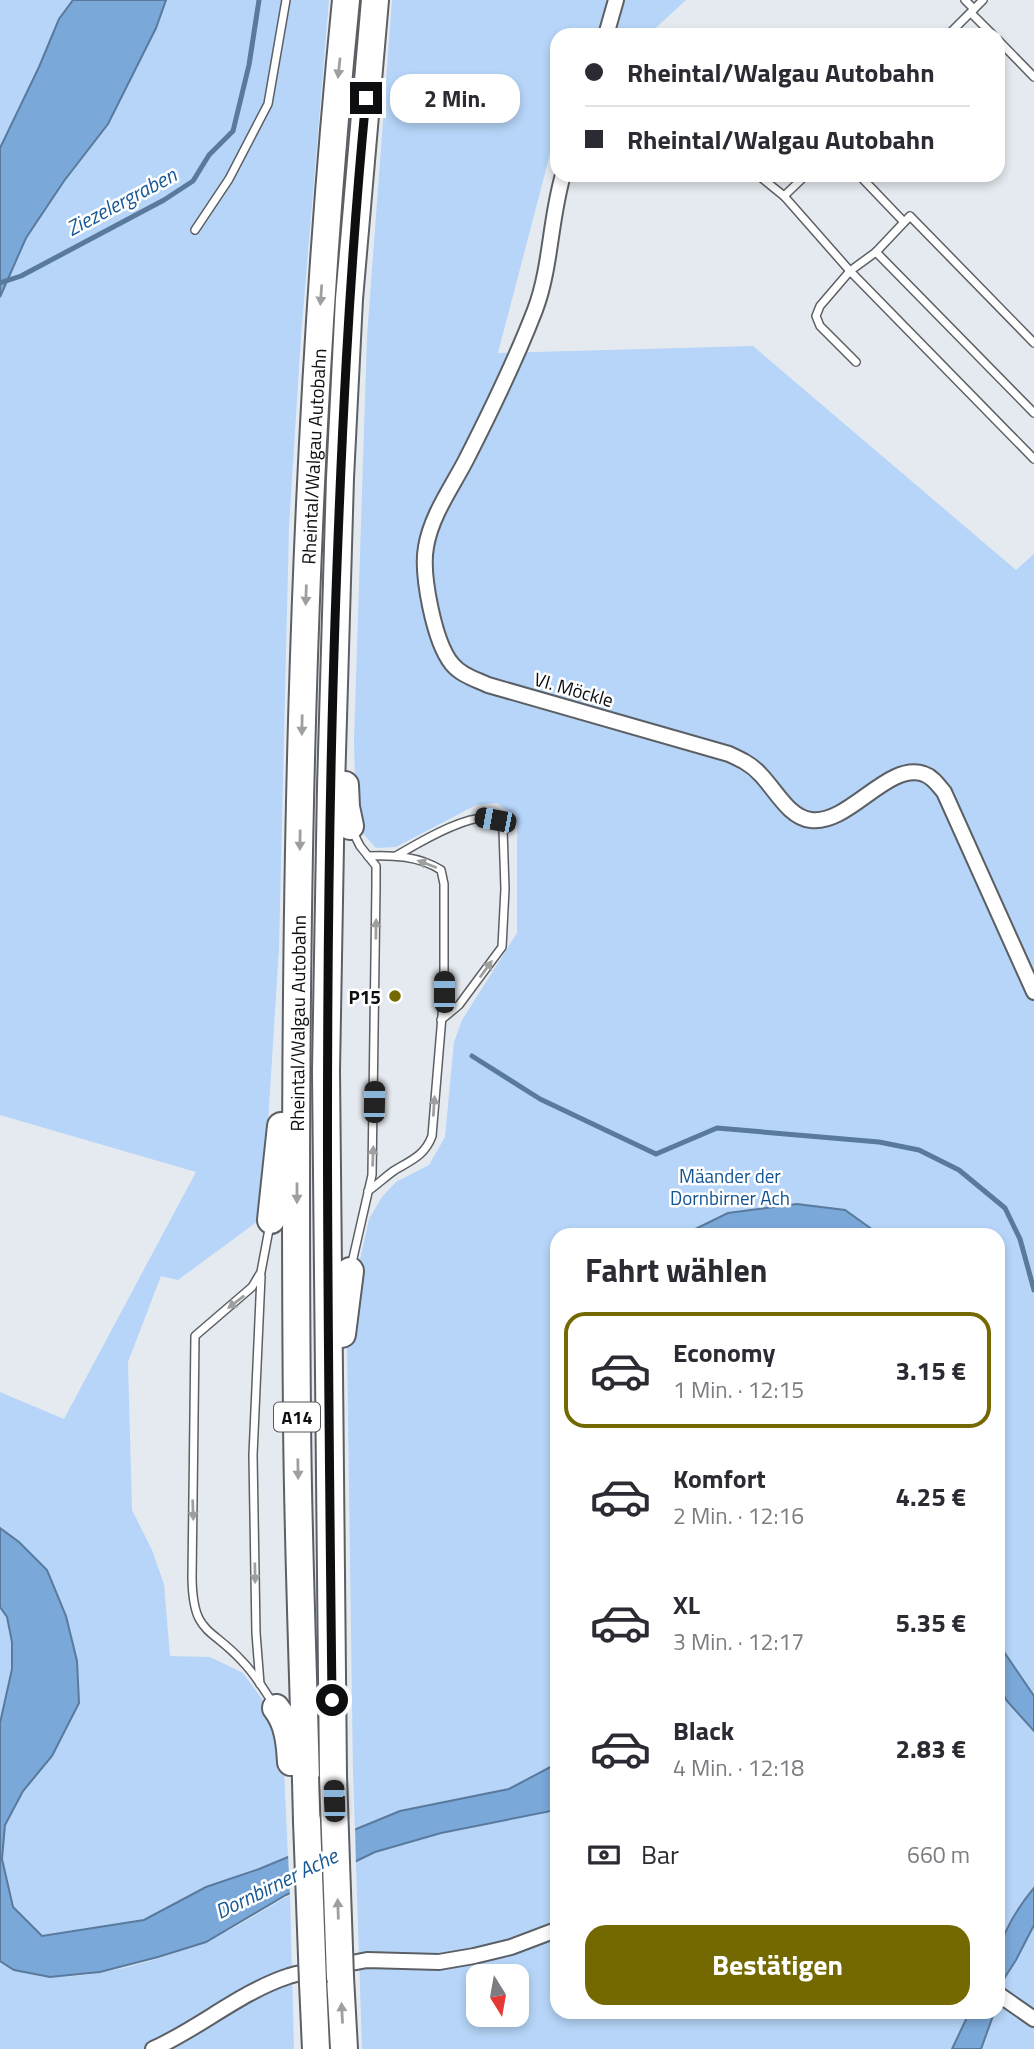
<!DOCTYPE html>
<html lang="de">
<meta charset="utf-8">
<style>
body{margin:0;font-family:"Titillium Web",sans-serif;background:#f7f7f7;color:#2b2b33;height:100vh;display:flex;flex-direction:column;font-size:26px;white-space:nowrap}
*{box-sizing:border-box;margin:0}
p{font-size:23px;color:#7c7c81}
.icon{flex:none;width:38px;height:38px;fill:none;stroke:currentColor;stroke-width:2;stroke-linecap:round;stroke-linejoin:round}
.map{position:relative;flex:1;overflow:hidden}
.panel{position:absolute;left:550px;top:1228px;width:455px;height:791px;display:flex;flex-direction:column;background:#fff;border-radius:21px;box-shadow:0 4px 10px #0003}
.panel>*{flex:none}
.banner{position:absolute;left:550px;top:28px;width:455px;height:154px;border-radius:21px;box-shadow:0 4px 10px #0003;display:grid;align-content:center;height:154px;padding:0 35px;background:#fff}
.needle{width:46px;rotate:169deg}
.buttons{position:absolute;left:466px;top:1964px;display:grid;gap:14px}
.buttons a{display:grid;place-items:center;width:63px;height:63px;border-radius:14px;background:#fff;box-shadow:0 4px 10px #0003;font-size:35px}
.end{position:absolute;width:32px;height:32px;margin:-16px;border:9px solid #0c0e10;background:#fff;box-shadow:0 0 0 4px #fff}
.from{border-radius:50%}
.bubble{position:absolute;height:49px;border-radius:21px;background:#fff;box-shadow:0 4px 10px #0003;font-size:23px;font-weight:700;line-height:49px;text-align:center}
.car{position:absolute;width:21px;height:42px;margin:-21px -10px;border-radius:9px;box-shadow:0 0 5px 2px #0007;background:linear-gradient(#222 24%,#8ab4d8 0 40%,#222 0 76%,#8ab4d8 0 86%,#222 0)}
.banner b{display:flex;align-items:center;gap:24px;height:66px;font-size:26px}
.banner b+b{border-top:2px solid #e1e1e2}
.banner i{width:18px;height:18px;background:#2b2b33}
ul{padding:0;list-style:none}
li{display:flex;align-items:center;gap:21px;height:116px;margin:0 14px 10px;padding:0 21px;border:4px solid transparent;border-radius:21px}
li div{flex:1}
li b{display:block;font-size:26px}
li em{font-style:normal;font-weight:700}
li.current{border-color:#746800}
li>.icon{width:63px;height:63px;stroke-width:1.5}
h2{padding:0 35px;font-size:32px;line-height:84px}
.pay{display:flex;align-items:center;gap:18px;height:77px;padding:0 35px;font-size:26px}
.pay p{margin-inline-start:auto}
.action{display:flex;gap:14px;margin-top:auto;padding:14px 35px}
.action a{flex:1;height:80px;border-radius:21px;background:#746800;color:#fff;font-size:28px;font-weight:700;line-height:80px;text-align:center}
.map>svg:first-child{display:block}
</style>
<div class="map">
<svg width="1034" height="2049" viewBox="0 0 1034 2049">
<rect width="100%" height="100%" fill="#e5eaf0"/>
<g fill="#b6d5f8" fill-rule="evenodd">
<polygon points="0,0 73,0 59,19 39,67 0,148"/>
<polygon points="166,0 329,0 301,337 289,527 279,948 262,1218 178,1280 161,1276 128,1362 132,1510 152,1550 164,1584 170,1656 210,1657 243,1673 273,1714 283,1749 288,1857 206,1887 144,1920 42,1936 13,1908 2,1859 5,1825 25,1788 52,1756 0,1530 0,1392 64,1419 196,1172 0,1115 0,297 26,238 64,181 156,28"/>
<path d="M 392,0 L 686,0 L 648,35 L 556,35 L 556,131 L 498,353 L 753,346 L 1016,570 L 1034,554 L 1034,2049 L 362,2049 L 353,1772 L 347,1346 L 359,1264 L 369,1219 L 382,1197 L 396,1182 L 429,1165 L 445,1137 L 454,1042 L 462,1020 L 517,933 L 517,823 L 509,812 L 497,803 L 476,805 L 396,847 L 376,848 L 356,826 L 354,741 L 367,337 ZM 556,1236 L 998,1236 L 998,2012 L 556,2012 ZM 478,1976 L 516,1976 L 516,2014 L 478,2014 Z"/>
<path d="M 0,1607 C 22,1637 12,1690 0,1723 Z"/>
<path d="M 290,1895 L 294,2049 L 0,2049 L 0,1961 C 15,1970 34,1977 51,1977 C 99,1978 160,1960 204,1942 C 234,1930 262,1910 290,1895 Z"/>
</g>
<g fill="#7aa8d9" stroke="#597a9d" stroke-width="2">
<polygon points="73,0 166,0 156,28 108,124 64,181 26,238 0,297 0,148 39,67 59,19"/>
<polygon points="797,1204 845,1210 880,1235 683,1235 728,1213"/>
<polygon points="0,1528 19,1542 47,1570 66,1616 77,1661 79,1703 52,1756 23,1791 5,1825 2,1859 13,1907 42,1936 144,1920 206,1887 259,1869 400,1811 509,1789 556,1764 556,1810 441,1833 375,1852 286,1895 206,1942 158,1957 100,1972 50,1977 14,1970 0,1961 0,1723 12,1669 12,1642 7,1617 0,1607"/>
<polygon points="998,1643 1034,1696 1034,1731 1007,1701 998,1685"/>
<path d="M 1034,1888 L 1034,1925 L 1016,1960 L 998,1988 C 998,1977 996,1964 998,1953 C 1004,1930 1019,1906 1034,1888 Z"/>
<polygon points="969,2013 994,2013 981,2049 952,2049"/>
</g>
<polygon fill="#e5eaf0" points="355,1826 356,1867 290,1898 288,1853"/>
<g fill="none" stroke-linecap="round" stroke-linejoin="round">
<g stroke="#597a9d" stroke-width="5">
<polyline points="0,283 21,276 164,200 193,181 209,155 233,131 249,65 259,0"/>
<polyline points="472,1056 540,1099 656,1154 717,1128 879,1142 919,1150 959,1170 1005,1208 1020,1239 1034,1290"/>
</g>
<g stroke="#5c6065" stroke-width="10">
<g id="lane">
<polyline points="965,0 974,9"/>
<polyline points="971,13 993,35"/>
<polyline points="948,35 983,0"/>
<polyline points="998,40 1034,77"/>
<polyline points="758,175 784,196 850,271 820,306 816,316 820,326 856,362"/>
<polyline points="859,175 904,222"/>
<polyline points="784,196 806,175"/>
<polyline points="195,230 229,179 268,104 286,0"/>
<polyline points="876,252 1034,413"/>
<polyline points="1034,343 910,216 876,252 850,271 1034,459"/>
<path d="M 368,856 C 393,855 419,856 441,870 L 444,884 L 444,992 L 432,1136 C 425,1155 412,1160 395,1170 C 386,1176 377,1185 368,1191"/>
<path d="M 396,856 C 415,845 475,808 496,820 C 499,822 501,826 503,829 L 505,889 L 502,947 L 459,1005 L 441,1020"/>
<path d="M 270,1224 L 261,1272 L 252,1287 L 195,1336 L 192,1578 C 193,1635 210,1626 242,1661 C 255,1674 264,1690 274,1705"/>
<polyline points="351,1267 372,1175 376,886 376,866 360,846 352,830"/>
<polyline points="260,1684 256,1633 253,1455 261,1276"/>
</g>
</g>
<g stroke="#5c6065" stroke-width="18">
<g id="street">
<polyline points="606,35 616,0"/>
<path d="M 563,175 C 550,219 551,268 535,310 C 515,362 491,411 466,460 C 452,487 431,516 426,547 C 421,574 434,642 452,664 C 461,675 475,679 488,685 L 729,754 C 740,759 751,764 760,774 C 775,789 789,818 811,820 C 849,825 888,761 924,774 C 933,777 938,785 944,792 L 1034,992"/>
<polyline points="336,1966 367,1960 439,1962 474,1956 511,1947 556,1930"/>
<polyline points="998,1994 1034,2019"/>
<path d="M 153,2049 C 200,2028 240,1992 289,1976 C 297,1973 307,1972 316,1970"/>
</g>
</g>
<g stroke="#5c6065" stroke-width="30">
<g id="highway">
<polyline points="345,785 346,807 350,826"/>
<polyline points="271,1220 281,1126"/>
<polyline points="342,1334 350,1271"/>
<path d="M 276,1708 C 288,1723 290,1743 291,1762"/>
<polyline points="333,1776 326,1071 331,787 340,478 349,299 375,0"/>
<path id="s1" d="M 307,1821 C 304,1687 298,1552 297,1418 C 293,945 299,471 346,0"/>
<polyline points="340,1977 344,2049"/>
<polyline points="313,1983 316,2049"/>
</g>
</g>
<use href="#lane" stroke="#fff" stroke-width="7"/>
<use href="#street" stroke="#fff" stroke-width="14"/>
<use href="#highway" stroke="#fff" stroke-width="26"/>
<g stroke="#5c6065" stroke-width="30" stroke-linecap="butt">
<g id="highway-bridge">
<polyline points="333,1776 340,1977"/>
<polyline points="307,1821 313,1983"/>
</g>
</g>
<use href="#highway-bridge" stroke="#fff" stroke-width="26"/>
</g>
<defs><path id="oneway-solid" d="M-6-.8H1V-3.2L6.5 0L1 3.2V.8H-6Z" transform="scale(1.75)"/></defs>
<g fill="#9e9f9f">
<use href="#oneway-solid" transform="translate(339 68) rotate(96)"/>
<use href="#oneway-solid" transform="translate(321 295) rotate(94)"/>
<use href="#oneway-solid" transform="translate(306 595) rotate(92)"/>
<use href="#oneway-solid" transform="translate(302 725) rotate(91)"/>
<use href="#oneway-solid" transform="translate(300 840) rotate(91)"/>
<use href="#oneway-solid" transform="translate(427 864) rotate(-159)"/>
<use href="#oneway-solid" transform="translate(376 929) rotate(-89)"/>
<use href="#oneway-solid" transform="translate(486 969) rotate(-54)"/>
<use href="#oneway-solid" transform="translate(434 1106) rotate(-86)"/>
<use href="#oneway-solid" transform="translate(373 1156) rotate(-88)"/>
<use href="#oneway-solid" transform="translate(297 1193) rotate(90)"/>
<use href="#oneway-solid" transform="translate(236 1302) rotate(142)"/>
<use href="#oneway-solid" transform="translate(298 1469) rotate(89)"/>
<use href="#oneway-solid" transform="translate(193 1510) rotate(88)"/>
<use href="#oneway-solid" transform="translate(255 1573) rotate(89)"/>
<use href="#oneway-solid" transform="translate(338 1909) rotate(-92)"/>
<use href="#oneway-solid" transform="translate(342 2013) rotate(-93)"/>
</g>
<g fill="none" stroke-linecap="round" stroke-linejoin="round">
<path stroke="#0c0e10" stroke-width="9" d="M 332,1700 C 328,1340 323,981 335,621 C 341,446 349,272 366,98"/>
</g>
<circle fill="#746800" stroke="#fff" stroke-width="2.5" cx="395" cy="996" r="7"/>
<g text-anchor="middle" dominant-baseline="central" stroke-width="5" stroke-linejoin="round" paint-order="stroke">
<rect fill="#fff" stroke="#555658" stroke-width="2" x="274" y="1402.5" width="46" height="29" rx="5"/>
<g font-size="18" font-weight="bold" fill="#0c0e10">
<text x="297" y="1417">A14</text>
</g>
<g font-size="19" fill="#0c0e10" stroke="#fff">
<text stroke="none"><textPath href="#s1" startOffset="1365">Rheintal/Walgau Autobahn</textPath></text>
<text transform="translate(574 689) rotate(16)">VI. Möckle</text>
<text stroke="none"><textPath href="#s1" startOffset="798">Rheintal/Walgau Autobahn</textPath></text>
</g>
<g font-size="19" font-weight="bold" fill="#0c0e10" stroke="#fff" text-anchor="end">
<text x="381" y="996">P15</text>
</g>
<g font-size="19" fill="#125491" stroke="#fff">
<text x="730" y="1175">Mäander der<tspan x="730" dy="22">Dornbirner Ach</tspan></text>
</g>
<g font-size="21" font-style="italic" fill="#185995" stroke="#fff">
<text transform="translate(121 201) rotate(-28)">Ziezelergraben</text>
<text transform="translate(276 1883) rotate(-26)">Dornbirner Ache</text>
</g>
</g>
</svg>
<div class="buttons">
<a><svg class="needle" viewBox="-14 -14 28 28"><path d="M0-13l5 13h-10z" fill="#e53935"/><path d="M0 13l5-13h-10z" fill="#7c7c81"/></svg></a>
</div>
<i class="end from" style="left:332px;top:1700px"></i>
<i class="end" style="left:366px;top:98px"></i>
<div class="bubble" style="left:390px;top:74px;width:130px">2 Min.</div>
<i class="car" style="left:495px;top:820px;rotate:281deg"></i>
<i class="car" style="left:444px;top:992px;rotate:0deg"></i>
<i class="car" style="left:374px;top:1102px;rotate:1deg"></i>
<i class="car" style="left:334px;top:1801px;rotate:358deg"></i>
<div class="banner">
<b><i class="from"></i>Rheintal/Walgau Autobahn</b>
<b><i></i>Rheintal/Walgau Autobahn</b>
</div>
<section class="panel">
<h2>Fahrt wählen</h2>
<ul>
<li class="current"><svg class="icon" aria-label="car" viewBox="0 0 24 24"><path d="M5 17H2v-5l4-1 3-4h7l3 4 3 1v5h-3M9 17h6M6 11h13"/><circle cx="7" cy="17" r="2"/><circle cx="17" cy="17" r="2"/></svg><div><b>Economy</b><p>1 Min. · 12:15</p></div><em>3.15 €</em></li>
<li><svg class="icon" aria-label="car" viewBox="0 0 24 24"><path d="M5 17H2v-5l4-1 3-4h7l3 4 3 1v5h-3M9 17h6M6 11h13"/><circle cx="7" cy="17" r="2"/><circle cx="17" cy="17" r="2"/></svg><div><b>Komfort</b><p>2 Min. · 12:16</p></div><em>4.25 €</em></li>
<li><svg class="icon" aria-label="car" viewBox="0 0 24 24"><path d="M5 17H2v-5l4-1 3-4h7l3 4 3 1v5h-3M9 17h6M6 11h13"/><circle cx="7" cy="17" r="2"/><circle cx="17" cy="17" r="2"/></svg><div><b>XL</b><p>3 Min. · 12:17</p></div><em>5.35 €</em></li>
<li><svg class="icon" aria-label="car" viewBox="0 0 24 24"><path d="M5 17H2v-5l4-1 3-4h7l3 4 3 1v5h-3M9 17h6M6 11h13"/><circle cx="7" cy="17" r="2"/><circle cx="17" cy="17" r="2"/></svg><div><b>Black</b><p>4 Min. · 12:18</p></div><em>2.83 €</em></li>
</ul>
<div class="pay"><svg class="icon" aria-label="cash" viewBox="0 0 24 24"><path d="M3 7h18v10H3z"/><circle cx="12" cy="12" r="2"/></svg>Bar<p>660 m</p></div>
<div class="action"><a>Bestätigen</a></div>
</section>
</div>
